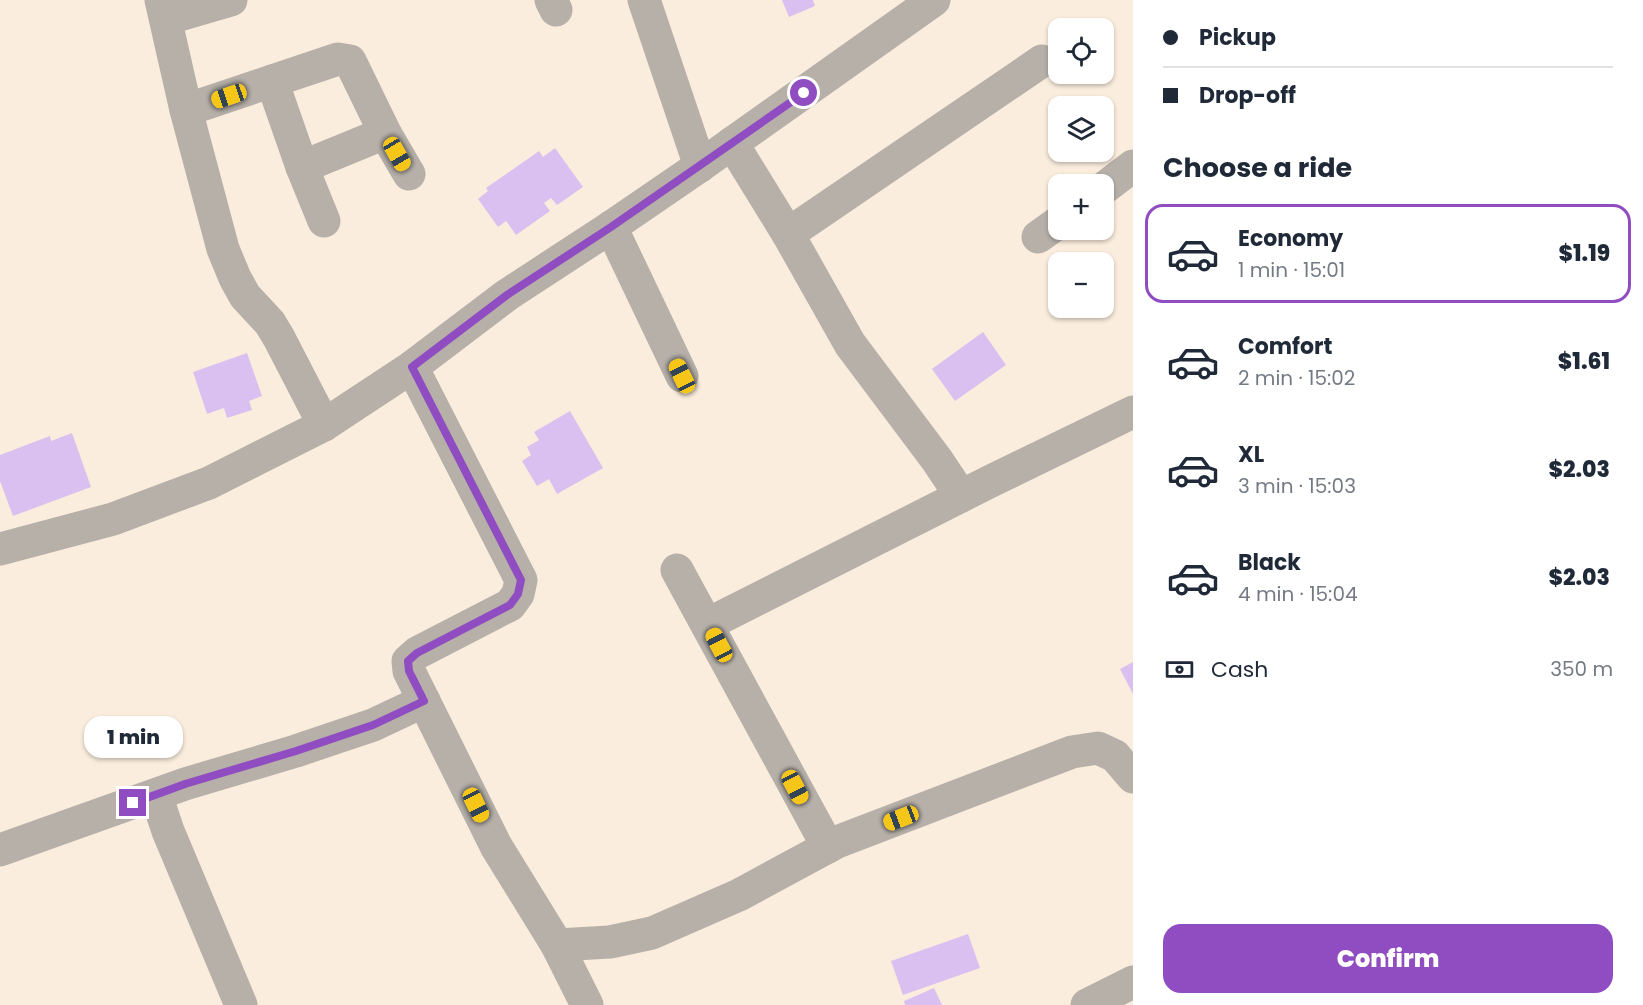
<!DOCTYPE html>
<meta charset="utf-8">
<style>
body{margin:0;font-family:Poppins,sans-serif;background:#f2f2f3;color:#1f2937;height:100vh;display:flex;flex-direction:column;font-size:22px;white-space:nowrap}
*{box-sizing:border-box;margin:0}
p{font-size:20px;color:#747a83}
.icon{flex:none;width:33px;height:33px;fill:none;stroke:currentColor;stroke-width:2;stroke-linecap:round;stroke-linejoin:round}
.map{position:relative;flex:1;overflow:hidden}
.side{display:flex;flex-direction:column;background:#fff;width:510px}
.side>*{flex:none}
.top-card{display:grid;align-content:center;height:132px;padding:0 30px;background:#fff}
.controls{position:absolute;left:1048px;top:18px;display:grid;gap:12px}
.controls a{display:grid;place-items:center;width:66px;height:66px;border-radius:12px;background:#fff;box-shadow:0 2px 4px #0004;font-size:30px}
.end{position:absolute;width:27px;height:27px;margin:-14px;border:8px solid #904dc1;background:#fff;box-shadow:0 0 0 3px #fff}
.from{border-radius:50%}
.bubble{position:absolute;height:42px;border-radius:18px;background:#fff;box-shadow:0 2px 4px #0004;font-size:20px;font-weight:800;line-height:42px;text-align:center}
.car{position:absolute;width:18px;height:36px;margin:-18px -9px;border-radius:8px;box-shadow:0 0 4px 2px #0007;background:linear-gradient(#f5c518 24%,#345 0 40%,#f5c518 0 76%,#345 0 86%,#f5c518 0)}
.top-card b{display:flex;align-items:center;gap:21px;height:57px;font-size:22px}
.top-card b+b{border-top:2px solid #e0e1e3}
.top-card i{width:15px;height:15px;background:#1f2937}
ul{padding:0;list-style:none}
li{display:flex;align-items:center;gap:18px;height:99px;margin:0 12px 9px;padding:0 18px;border:3px solid transparent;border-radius:18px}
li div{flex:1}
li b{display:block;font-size:22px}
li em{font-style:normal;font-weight:800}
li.current{border-color:#904dc1}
li>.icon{width:54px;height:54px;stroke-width:1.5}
h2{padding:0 30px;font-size:27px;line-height:72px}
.pay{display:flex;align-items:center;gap:15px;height:66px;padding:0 30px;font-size:22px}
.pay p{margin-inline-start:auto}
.cta{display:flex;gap:12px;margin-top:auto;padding:12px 30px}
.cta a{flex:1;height:69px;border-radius:18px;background:#904dc1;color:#fff;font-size:24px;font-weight:800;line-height:69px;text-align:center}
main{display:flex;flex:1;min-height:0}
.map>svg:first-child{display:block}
</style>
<main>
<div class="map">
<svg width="1133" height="1005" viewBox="0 0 1133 1005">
<rect width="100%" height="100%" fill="#faeddd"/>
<g fill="#d9c0f0">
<polygon points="782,0 813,0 815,6 789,17"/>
<polygon points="555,148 583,187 557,205 551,198 544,203 550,211 516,235 506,221 498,227 478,199 488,191 486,188 539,151 543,157"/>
<polygon points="983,332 1006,365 955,401 932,369"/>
<polygon points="247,353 262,396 249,401 252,410 227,418 224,408 207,414 193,372"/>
<polygon points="570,411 603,468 557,494 549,479 537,486 522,461 531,455 527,447 539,440 534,432"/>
<polygon points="72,433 91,487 13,516 0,481 0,455 50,436 51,441"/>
<polygon points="1133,662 1133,694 1120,669"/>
<polygon points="968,934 980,968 903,995 891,961"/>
<polygon points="934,988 942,1005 905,1005 904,1001"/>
</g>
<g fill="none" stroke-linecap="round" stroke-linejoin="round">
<g stroke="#b6b0a9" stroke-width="33">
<polyline points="161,0 186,110 223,249 235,278 245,296 270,323 279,338 324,425"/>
<polyline points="551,0 556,10"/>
<polyline points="644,0 700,166"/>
<polyline points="166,19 231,0"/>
<polyline points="272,81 302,167 385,133"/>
<polyline points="186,110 338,59 350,61 385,133 409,174"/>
<polyline points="732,143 788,234 850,344 937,460 961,496"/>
<polyline points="302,167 324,221"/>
<polyline points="1104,188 1133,166"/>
<polyline points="611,227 682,376"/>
<polyline points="788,234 1042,61"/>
<polyline points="1038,237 1059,222"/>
<polyline points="412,367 521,580 518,594 510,605 417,653 408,661 409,671 496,846 557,945 587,1005"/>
<polyline points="0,549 113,519 209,483 324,425 412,367 507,295 611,227 700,166 934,0"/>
<polyline points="677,570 828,847"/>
<polyline points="708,624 991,481 1133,412"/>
<polyline points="156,795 168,831 241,1005"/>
<polyline points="0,850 185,784 296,751 373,725 424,701"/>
<polyline points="557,945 610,942 652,933 739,895 837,842 1072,752 1098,748 1115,756 1133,777"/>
<polyline points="1087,1005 1133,982"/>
</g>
</g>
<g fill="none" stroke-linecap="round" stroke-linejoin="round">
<polyline stroke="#904dc1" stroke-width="8" points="133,803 185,784 296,751 373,725 424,701 409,671 408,661 417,653 510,605 518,594 521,580 412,367 507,295 611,227 804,93"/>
</g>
</svg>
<div class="controls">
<a><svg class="icon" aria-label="locate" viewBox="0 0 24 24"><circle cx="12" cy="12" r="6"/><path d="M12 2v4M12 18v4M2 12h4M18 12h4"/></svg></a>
<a><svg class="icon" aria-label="layers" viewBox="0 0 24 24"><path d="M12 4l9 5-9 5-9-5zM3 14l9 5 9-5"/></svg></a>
<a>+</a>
<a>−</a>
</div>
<i class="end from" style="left:804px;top:93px"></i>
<i class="end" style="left:133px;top:803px"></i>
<div class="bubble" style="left:84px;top:716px;width:99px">1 min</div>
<i class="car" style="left:229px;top:96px;rotate:251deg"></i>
<i class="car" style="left:397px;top:154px;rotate:150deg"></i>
<i class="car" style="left:682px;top:376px;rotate:334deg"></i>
<i class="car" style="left:719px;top:645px;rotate:332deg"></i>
<i class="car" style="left:795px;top:787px;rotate:152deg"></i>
<i class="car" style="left:476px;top:805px;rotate:154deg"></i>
<i class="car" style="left:901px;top:818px;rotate:249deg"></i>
</div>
<section class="side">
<div class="top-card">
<b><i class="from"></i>Pickup</b>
<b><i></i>Drop-off</b>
</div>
<h2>Choose a ride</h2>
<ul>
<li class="current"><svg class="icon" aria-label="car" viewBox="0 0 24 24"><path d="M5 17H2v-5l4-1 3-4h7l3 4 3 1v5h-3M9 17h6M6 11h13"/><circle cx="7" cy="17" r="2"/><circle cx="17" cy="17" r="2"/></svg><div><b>Economy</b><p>1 min · 15:01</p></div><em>$1.19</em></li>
<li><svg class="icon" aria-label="car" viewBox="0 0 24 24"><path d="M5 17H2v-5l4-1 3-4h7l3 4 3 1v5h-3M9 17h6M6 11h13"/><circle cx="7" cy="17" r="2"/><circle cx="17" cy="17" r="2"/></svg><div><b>Comfort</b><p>2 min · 15:02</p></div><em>$1.61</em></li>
<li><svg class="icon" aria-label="car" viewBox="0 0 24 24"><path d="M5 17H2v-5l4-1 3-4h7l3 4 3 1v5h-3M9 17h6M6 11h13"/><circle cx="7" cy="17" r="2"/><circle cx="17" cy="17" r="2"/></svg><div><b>XL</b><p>3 min · 15:03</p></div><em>$2.03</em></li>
<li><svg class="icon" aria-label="car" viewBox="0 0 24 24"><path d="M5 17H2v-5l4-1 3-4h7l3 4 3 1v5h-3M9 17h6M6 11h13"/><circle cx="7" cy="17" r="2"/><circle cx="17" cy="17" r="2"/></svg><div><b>Black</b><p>4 min · 15:04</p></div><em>$2.03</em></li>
</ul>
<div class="pay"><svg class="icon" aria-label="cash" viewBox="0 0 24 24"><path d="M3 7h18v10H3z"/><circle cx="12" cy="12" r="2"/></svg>Cash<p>350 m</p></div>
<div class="cta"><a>Confirm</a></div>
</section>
</main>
